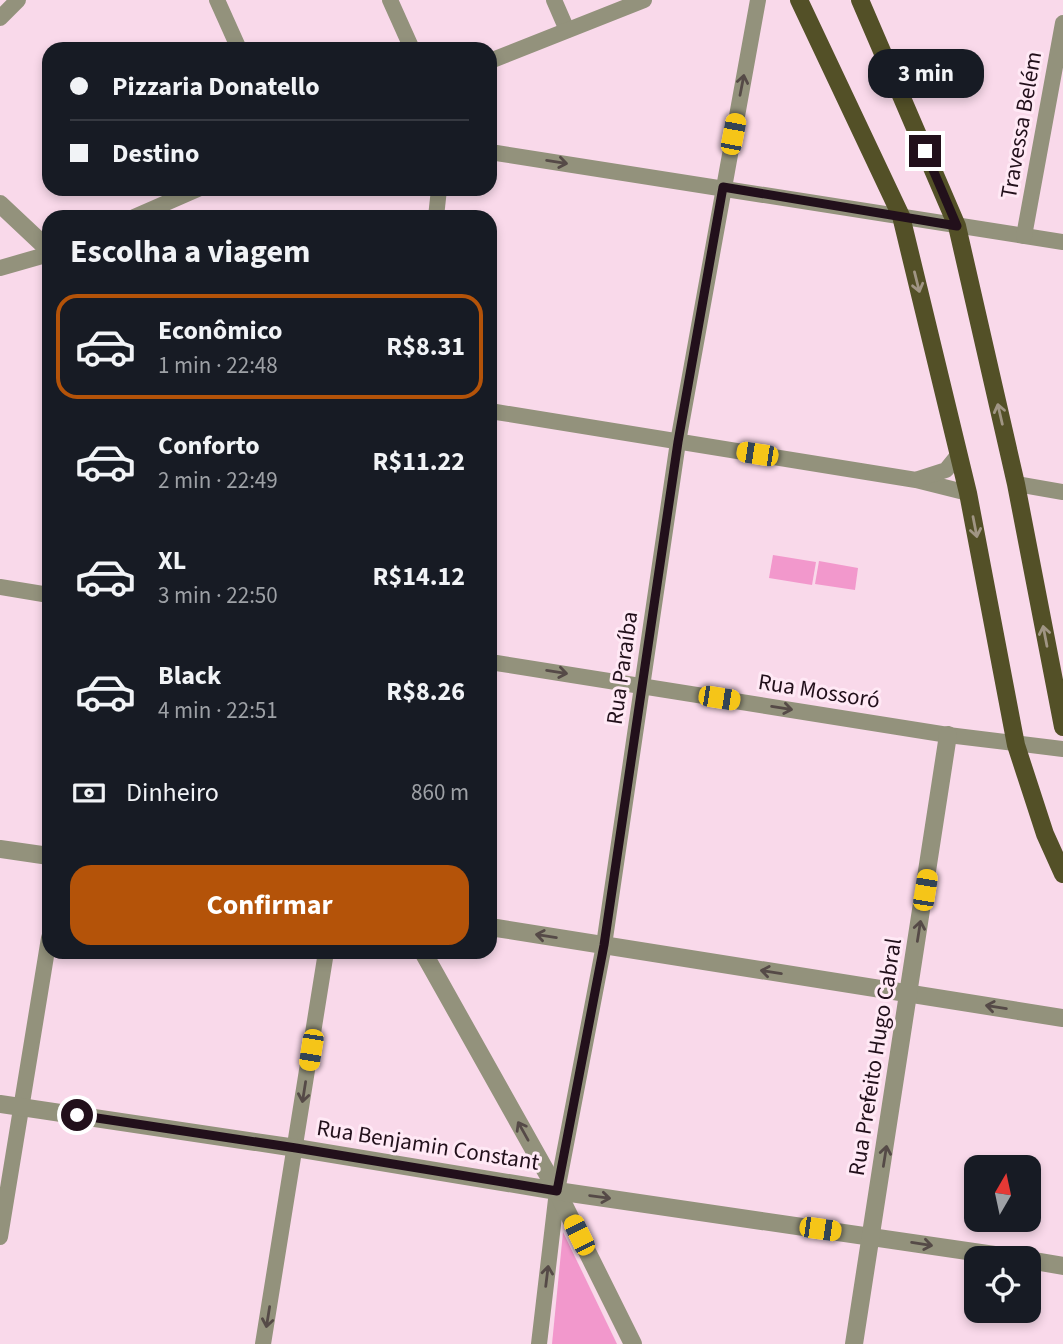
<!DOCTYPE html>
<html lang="pt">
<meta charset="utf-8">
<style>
body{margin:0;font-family:"Source Sans 3",sans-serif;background:#242831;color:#f1f3f6;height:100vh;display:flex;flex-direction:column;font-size:26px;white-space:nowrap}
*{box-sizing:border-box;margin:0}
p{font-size:23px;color:#9ea1a6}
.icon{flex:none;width:38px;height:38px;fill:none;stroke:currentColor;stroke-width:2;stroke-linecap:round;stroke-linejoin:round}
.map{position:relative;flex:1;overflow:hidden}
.drawer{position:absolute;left:42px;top:210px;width:455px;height:749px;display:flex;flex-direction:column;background:#171b24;border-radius:21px;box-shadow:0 4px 10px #0003}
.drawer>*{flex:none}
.banner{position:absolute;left:42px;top:42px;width:455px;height:154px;border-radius:21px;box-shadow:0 4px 10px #0003;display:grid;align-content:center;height:154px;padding:0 28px;background:#171b24}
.needle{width:46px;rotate:9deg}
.fabs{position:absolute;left:964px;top:1155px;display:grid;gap:14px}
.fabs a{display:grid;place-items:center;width:77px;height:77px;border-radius:14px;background:#171b24;box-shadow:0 4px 10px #0003;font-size:35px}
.end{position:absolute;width:32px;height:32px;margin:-16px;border:9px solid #22101b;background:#fff;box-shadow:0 0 0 4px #fff}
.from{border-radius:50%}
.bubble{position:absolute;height:49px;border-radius:21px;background:#171b24;box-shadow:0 4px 10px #0003;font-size:23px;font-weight:700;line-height:49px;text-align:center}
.car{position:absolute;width:21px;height:42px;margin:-21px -10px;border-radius:9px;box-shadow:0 0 5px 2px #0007;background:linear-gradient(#f5c518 24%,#345 0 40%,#f5c518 0 76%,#345 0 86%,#f5c518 0)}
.banner b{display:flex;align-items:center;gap:24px;height:66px;font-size:26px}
.banner b+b{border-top:2px solid #363941}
.banner i{width:18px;height:18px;background:#f1f3f6}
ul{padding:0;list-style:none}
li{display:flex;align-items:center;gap:21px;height:105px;margin:0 14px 10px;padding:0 14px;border:4px solid transparent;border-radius:21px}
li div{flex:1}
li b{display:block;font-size:26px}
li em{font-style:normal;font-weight:700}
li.on{border-color:#b45309}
li>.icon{width:63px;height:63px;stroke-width:1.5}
h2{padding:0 28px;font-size:32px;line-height:84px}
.pay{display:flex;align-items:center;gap:18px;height:77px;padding:0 28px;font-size:26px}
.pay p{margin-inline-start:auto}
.action{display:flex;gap:14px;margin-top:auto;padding:14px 28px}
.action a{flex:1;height:80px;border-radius:21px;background:#b45309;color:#fff;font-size:28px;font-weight:700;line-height:80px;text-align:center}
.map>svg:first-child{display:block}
</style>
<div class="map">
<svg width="1063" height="1344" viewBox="0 0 1063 1344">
<rect width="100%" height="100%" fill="#f9d9ea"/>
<g fill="#f298cc">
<polygon points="773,555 816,562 812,585 769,578"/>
<polygon points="819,561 858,568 855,590 815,584"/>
<polygon points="563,1232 617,1344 552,1344"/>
</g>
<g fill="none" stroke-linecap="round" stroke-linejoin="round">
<g stroke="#93927c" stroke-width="16">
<polyline points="217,0 239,49"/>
<polyline points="390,0 412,49"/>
<polyline points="554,0 567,30"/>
<polyline points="0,18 18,0"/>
<polyline points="490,61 644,0"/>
<polyline points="490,152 1063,242"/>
<polyline points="134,217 198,189"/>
<polyline points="436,217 439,189"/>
<polyline points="1024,236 1063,23"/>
<polyline points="0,268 49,254"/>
<polyline points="490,411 916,480 968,493"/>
<polyline points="918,479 946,470 959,454"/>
<polyline points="1016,484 1063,492"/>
<polyline points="0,587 49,595"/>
<polyline points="490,662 948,735 1063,749"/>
<polyline points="0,1237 49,938"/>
<polyline points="263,1344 326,952"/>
<polyline points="539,1344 557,1191 604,945 678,442 758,0"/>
</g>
<g stroke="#93927c" stroke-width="18">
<polyline points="0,204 49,250"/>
<polyline points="0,849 49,856"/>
<polyline points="490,927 1063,1018"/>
<polyline points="423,952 557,1191 633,1344"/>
<polyline points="0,1104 296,1148 557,1191 1015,1258"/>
<polyline points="1029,1260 1063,1266"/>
<polyline points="854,1344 948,735"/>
</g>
<g stroke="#535027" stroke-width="18">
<polyline points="799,0 901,216 968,493 1016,745 1045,834 1063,874"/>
<polyline points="860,0 957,226 1016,484 1063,727"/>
</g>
</g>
<defs><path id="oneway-shaft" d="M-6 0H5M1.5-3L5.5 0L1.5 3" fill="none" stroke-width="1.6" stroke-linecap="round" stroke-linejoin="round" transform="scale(1.75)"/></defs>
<g stroke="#554a47">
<use href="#oneway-shaft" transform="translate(742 85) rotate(-79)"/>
<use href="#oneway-shaft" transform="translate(557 162) rotate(9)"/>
<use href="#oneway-shaft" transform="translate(557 672) rotate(9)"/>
<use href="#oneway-shaft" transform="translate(782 708) rotate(9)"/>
<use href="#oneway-shaft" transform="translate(919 931) rotate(-81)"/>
<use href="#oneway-shaft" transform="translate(546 936) rotate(-171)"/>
<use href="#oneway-shaft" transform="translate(771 972) rotate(-171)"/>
<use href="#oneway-shaft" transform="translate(996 1007) rotate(-171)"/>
<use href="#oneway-shaft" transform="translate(304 1092) rotate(99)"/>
<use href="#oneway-shaft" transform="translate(523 1131) rotate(-119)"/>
<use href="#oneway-shaft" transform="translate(885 1156) rotate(-81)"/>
<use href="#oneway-shaft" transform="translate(600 1197) rotate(8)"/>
<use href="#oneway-shaft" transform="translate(922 1244) rotate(9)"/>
<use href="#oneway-shaft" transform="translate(547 1276) rotate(-83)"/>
<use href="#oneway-shaft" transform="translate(268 1317) rotate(99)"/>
</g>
<g stroke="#a09584">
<use href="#oneway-shaft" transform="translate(917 282) rotate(76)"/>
<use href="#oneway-shaft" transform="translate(1000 414) rotate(-103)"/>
<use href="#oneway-shaft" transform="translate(975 527) rotate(79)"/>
<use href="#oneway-shaft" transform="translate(1045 636) rotate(-101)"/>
</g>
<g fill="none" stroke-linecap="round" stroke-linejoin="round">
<polyline stroke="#22101b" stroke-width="9" points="77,1115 296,1148 557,1191 604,945 678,442 723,187 957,226 925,151"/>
</g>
<g text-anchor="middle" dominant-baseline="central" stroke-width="6" stroke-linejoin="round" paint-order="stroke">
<g font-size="23" fill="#22101b" stroke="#ffe9f5">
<text transform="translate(1021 125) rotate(-80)">Travessa Belém</text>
<text transform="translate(622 668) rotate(-82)">Rua Paraíba</text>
<text transform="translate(819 691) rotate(9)">Rua Mossoró</text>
<text transform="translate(875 1057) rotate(-81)">Rua Prefeito Hugo Cabral</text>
<text transform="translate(428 1145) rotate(9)">Rua Benjamin Constant</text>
</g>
</g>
</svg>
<div class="fabs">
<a><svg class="needle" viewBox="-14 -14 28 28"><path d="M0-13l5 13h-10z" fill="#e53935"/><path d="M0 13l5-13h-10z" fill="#9ea1a6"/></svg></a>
<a><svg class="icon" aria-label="locate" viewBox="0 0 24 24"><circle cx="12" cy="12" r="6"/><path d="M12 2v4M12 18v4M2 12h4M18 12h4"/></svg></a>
</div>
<i class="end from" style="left:77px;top:1115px"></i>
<i class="end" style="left:925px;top:151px"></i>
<div class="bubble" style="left:868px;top:49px;width:116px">3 min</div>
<i class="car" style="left:733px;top:134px;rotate:11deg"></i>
<i class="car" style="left:757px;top:454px;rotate:279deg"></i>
<i class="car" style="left:719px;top:698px;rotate:99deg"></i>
<i class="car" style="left:925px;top:890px;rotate:9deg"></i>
<i class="car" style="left:311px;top:1050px;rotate:189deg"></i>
<i class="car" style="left:820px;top:1229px;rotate:98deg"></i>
<i class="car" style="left:579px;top:1235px;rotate:334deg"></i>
<div class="banner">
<b><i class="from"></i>Pizzaria Donatello</b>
<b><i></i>Destino</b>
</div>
<section class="drawer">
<h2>Escolha a viagem</h2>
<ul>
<li class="on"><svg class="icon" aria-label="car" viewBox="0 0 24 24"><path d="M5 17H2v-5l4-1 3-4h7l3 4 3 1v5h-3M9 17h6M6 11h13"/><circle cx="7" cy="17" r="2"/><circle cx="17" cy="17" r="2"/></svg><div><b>Econômico</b><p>1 min · 22:48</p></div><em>R$8.31</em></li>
<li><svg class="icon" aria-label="car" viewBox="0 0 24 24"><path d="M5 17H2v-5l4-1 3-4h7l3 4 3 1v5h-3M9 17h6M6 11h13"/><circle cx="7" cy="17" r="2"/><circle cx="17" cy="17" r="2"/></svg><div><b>Conforto</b><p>2 min · 22:49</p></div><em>R$11.22</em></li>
<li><svg class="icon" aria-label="car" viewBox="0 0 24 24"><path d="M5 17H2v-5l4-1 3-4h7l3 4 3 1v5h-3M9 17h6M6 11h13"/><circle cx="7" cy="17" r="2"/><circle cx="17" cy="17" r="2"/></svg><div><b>XL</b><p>3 min · 22:50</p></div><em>R$14.12</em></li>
<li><svg class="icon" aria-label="car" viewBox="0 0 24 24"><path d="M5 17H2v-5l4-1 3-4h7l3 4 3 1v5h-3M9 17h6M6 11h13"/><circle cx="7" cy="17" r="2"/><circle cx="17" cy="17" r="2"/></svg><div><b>Black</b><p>4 min · 22:51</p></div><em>R$8.26</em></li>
</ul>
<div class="pay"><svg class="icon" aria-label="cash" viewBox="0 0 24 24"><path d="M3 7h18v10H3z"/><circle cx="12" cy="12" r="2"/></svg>Dinheiro<p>860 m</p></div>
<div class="action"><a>Confirmar</a></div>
</section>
</div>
